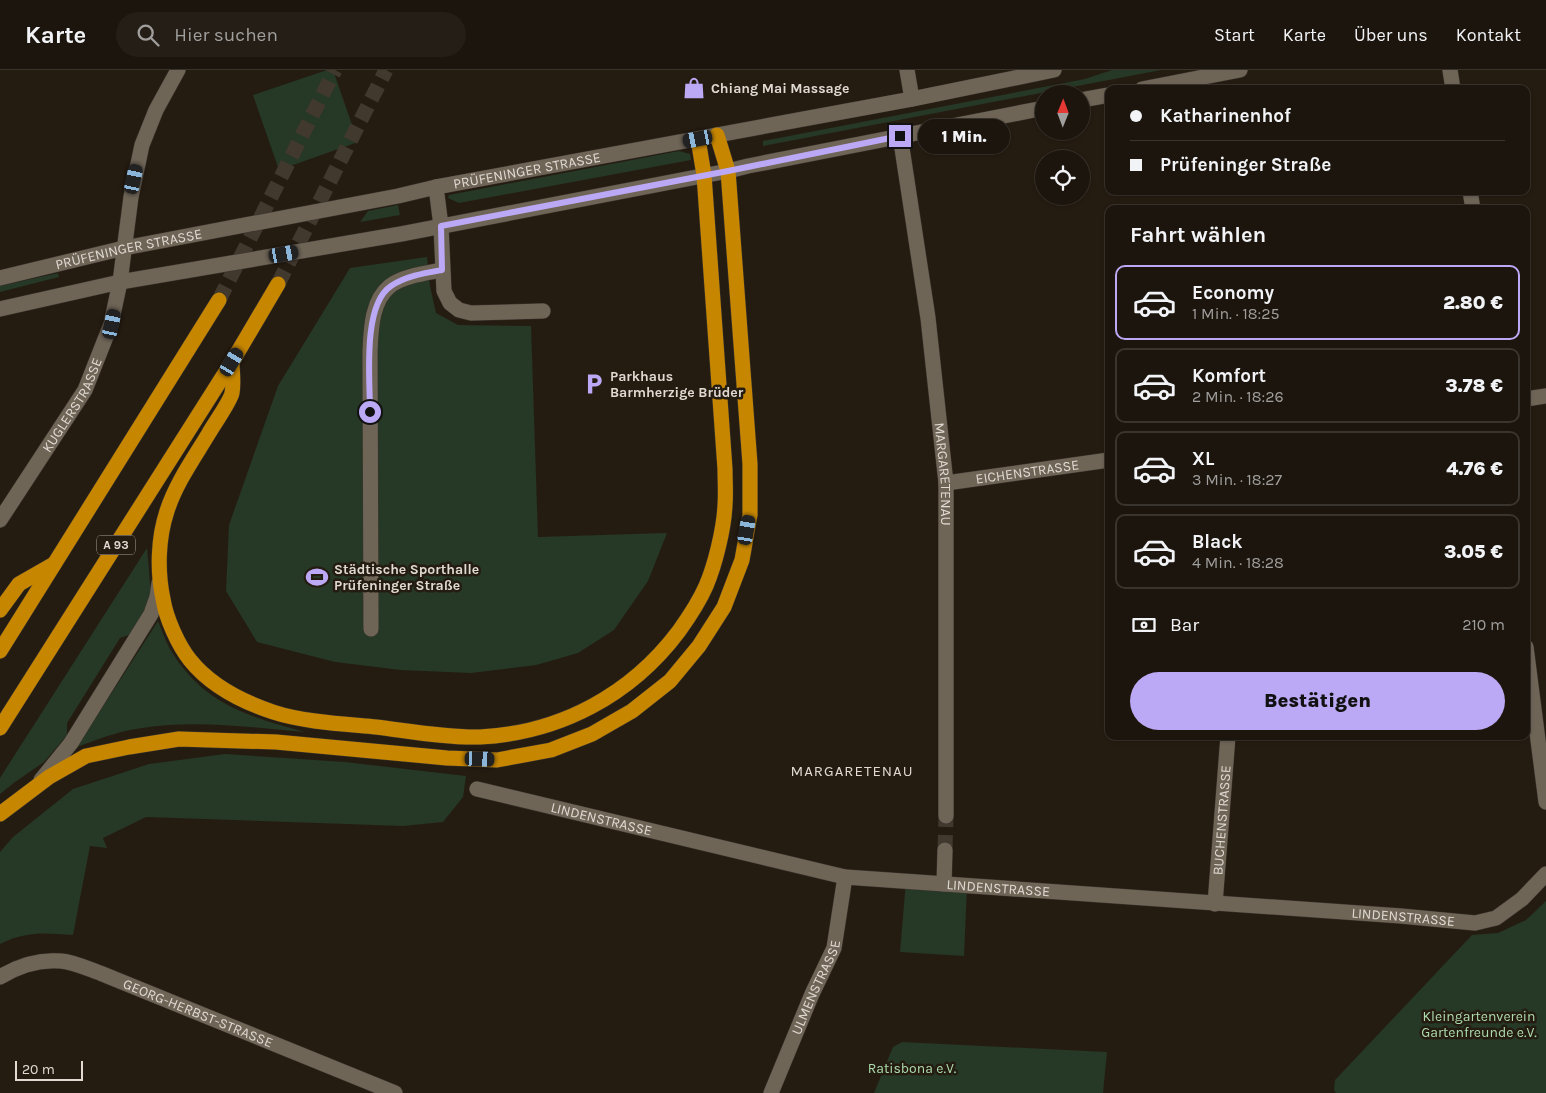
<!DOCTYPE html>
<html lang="de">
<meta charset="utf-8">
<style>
body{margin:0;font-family:Karla,sans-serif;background:#251e16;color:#f1f3f6;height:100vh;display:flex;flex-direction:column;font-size:19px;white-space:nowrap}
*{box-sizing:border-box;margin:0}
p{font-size:16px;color:#a09f9d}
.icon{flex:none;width:28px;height:28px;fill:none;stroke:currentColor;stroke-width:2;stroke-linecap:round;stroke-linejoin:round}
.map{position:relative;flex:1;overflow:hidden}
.drawer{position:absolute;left:1105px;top:135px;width:425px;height:535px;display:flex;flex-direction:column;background:#1c150d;border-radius:10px;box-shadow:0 1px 4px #0004,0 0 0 1px #3a342e}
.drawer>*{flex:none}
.guide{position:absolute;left:1105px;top:15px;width:425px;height:110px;border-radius:10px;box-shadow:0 1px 4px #0004,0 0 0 1px #3a342e;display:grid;align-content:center;height:110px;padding:0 25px;background:#1c150d}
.needle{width:32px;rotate:1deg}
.tools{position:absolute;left:1035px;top:15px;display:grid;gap:10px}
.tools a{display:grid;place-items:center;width:55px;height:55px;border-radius:50%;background:#1c150d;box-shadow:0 1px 4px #0004,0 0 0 1px #3a342e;font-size:25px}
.scale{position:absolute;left:15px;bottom:12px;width:68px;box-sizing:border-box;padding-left:5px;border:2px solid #e0dad2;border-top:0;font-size:14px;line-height:18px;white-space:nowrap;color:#e0dad2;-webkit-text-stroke:4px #251c11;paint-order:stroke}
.end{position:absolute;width:22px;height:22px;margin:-11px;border:6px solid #bca9f5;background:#111;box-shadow:0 0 0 2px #111}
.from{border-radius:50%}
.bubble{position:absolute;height:35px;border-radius:18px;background:#1c150d;box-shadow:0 1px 4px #0004,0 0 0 1px #3a342e;font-size:16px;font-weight:800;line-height:35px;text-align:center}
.car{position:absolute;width:15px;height:30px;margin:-15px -8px;border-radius:6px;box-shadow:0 0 4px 1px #0007;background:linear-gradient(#222 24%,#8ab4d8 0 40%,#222 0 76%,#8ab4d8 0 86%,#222 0)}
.guide b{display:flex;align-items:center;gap:18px;height:48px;font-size:19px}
.guide b+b{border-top:1px solid #3a342e}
.guide i{width:12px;height:12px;background:#f1f3f6}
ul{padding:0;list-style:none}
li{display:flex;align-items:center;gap:15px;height:75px;margin:0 10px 8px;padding:0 15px;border:2px solid #3a342e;border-radius:10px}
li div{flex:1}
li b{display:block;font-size:19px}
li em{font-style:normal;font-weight:800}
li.on{border-color:#bca9f5}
li>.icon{width:45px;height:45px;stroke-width:1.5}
h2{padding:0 25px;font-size:22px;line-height:60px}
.pay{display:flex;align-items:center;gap:12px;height:55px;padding:0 25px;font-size:19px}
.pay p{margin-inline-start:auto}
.cta{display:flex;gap:10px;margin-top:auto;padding:10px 25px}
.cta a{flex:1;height:58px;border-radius:30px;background:#bca9f5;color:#111;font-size:20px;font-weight:800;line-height:58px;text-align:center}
header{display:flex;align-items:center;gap:30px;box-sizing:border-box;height:70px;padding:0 25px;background:#1c150d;border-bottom:1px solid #3a342e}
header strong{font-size:24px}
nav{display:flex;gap:28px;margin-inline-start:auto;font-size:18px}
.search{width:350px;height:45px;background:#251e16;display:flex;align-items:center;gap:12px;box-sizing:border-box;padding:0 18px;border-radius:28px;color:#a09f9d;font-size:19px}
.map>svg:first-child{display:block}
</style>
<header>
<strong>Karte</strong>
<div class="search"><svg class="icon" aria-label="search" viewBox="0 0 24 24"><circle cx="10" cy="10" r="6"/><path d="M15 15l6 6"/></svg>Hier suchen</div>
<nav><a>Start</a><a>Karte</a><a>Über uns</a><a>Kontakt</a></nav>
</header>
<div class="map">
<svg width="1546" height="1023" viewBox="0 0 1546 1023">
<rect width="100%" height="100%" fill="#251c11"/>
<g fill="#263826">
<polygon points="327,0 333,0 358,72 279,100 253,25"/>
<polygon points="1112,0 1161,0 763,76 763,71 1085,9"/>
<polygon points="679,81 690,84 691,90 459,133 448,128 449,125"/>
<polygon points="398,135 400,145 360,152 368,141"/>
<polygon points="427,187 430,216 436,243 458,255 531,256 538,467 667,463 648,511 614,560 578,583 536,595 471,603 401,600 335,592 257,572 226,521 229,455 278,316 350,198"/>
<polygon points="58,203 59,207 0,222 0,216"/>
<polygon points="147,478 151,525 149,534 134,563 120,568 67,653 67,665 44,692 15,712 0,724 0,708"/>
<path d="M 158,551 C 162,560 165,570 170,579 C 203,634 247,646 305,662 C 249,657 192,649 136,659 C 116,662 96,670 77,677 Z"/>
<path d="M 225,684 L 345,692 L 466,706 L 463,727 L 443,752 L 403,756 L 146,747 L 103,768 L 107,778 L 90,776 L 73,865 C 45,863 26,861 0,874 L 0,782 L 13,767 L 73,719 L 149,694 Z"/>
<polygon points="906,811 967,816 964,886 900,882"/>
<polygon points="1546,831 1546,1023 1336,1023 1334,1020 1335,1010 1472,865 1498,863 1526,850"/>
<polygon points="902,972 1107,982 1103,1023 874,1023 893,977"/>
</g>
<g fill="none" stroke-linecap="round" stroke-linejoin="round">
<polyline stroke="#41382e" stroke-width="15" stroke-dasharray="15 8" stroke-linecap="butt" points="945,780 946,746"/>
<g stroke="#41382e" stroke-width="15" stroke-dasharray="15 8" stroke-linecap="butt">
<polyline points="278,214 386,0"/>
<polyline points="219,230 335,0"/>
</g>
<g stroke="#3c352f" stroke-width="16">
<g id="minor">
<polyline points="907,0 912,29"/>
<polyline points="1450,0 1453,19"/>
<polyline points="1142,19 1240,0"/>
<polyline points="1081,30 1109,25"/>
<path id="s1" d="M 900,65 L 928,248 L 946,413 L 946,746"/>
<polyline points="436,117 441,156 444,221 450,233 459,240 471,243 543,241"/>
<polyline points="1470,121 1473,139"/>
<path id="s2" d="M 0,208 L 124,178 L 398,126 L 436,117 L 912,29 L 1054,0"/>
<polyline points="0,239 120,212 401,164 728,101 748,96 1044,38"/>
<polyline points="1526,329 1546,326"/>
<path id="s3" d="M 946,413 L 1109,390"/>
<path id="s4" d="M 0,450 L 85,320 L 111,254 L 120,212 L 131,127 L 142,75 L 156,40 L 178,0"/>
<path d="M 371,559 L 370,282 C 371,261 371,231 390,216 C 403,206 427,203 442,200"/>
<polyline points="1526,577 1546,732"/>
<polyline points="41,710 71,673 151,544 157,527 159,513"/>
<path id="s5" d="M 477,719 L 845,807 L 1401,846 L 1475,853 L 1496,848 L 1522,829 L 1546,804"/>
<polyline points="944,814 945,780"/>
<path id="s6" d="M 1215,834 L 1228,666"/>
<path id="s7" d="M 0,907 C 18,896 39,889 61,891 C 74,892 88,899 100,903 L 395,1023"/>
<path id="s8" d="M 771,1023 L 812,924 L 834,878 L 845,807"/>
</g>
</g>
<g stroke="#3c352f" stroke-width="16">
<g id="highway">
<path d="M 232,292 C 232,301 234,313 232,323 C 230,332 214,354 209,363 C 194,388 176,413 167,441 C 158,468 157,501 163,529 C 166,548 178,575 190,590 C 210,615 243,632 273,642 C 303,652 344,654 376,657 C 409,661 447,668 480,667 C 560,663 631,625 679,561 C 689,547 699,532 706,516 C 715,495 724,459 725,435 C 726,423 725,411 725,399 L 704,105 L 698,69"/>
<polyline points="0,540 19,514 54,494"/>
<polyline points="0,581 219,230"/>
<polyline points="0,658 232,292 278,214"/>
<polyline points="0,744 49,707 86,686 129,677 179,669 276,672 447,688 497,690 551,680 592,664 632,641 670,611 699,576 724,537 742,490 750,445 750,394 728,101 717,65"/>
</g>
</g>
<use href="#minor" stroke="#6f6557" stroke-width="15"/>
<use href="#highway" stroke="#c68600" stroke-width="15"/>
</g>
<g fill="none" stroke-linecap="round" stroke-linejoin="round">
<path stroke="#bca9f5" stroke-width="6" d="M 370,342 C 370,311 362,235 391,216 C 406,206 425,203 442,200 L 441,156 L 728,101 L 900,66"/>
</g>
<defs>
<g id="shop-bare" transform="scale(1.725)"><path d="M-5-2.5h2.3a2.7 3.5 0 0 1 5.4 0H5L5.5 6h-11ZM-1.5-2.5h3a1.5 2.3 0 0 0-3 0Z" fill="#bca9f5" stroke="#251c11" stroke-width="2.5" paint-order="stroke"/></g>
<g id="parking-bare" transform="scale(1.725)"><path d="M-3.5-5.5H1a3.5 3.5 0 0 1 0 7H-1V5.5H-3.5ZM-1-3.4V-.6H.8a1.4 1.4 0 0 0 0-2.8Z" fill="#bca9f5" stroke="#251c11" stroke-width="2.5" paint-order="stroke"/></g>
<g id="stadium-bare" transform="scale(1.725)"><path d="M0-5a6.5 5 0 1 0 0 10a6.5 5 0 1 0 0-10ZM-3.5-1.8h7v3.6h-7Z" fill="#bca9f5" stroke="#251c11" stroke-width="2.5" paint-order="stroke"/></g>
</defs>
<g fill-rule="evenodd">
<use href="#shop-bare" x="694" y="18"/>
<use href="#parking-bare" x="594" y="314"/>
<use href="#stadium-bare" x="317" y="507"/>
</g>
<g text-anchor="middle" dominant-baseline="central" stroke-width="5" stroke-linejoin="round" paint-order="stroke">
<rect fill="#251c11" stroke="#a8a198" stroke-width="1" x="97" y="465.5" width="38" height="19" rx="4"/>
<g font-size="12" font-weight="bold" fill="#e0dad2">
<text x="116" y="475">A 93</text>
</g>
<g font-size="14" font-weight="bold" fill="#e0dad2" stroke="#251c11" text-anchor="start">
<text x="711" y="18">Chiang Mai Massage</text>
<text x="610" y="306">Parkhaus<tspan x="610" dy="16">Barmherzige Brüder</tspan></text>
<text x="334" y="499">Städtische Sporthalle<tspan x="334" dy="16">Prüfeninger Straße</tspan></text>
</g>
<g font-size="14" fill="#e0dad2" stroke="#251c11">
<text stroke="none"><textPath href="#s2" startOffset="538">PRÜFENINGER STRASSE</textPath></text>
<text stroke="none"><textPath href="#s2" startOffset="132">PRÜFENINGER STRASSE</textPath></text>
<text stroke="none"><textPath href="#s4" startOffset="136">KUGLERSTRASSE</textPath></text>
<text stroke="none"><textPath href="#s3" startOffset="82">EICHENSTRASSE</textPath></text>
<text stroke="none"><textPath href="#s1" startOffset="342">MARGARETENAU</textPath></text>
<text stroke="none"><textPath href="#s5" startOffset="128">LINDENSTRASSE</textPath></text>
<text stroke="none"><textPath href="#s6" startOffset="84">BUCHENSTRASSE</textPath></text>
<text stroke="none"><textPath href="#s5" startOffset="532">LINDENSTRASSE</textPath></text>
<text stroke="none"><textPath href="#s5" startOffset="938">LINDENSTRASSE</textPath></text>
<text stroke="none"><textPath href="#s8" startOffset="115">ULMENSTRASSE</textPath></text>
<text stroke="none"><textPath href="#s7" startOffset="211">GEORG-HERBST-STRASSE</textPath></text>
</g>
<g font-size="14" fill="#addcad" stroke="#251c11">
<text x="1479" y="946">Kleingartenverein<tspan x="1479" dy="16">Gartenfreunde e.V.</tspan></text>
<text x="912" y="998">Ratisbona e.V.</text>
</g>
<g font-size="15" letter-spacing="1" fill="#e0dad2" stroke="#251c11">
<text x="852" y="701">MARGARETENAU</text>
</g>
</g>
</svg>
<div class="tools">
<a><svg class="needle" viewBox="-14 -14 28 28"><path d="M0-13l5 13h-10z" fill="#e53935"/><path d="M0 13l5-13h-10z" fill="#a09f9d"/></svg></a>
<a><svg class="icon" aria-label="locate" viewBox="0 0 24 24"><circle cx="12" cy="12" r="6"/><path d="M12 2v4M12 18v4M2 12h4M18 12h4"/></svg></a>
</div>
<div class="scale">20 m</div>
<i class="end from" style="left:370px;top:342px"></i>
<i class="end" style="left:900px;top:66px"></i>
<div class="bubble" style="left:918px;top:49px;width:92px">1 Min.</div>
<i class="car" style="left:698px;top:69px;rotate:259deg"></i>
<i class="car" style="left:134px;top:109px;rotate:12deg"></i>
<i class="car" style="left:284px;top:184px;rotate:80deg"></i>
<i class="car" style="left:112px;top:254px;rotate:12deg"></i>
<i class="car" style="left:232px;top:292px;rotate:31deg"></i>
<i class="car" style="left:747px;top:460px;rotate:10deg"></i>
<i class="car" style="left:480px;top:689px;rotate:92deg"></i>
<div class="guide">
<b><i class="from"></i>Katharinenhof</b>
<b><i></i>Prüfeninger Straße</b>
</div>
<section class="drawer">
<h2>Fahrt wählen</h2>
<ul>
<li class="on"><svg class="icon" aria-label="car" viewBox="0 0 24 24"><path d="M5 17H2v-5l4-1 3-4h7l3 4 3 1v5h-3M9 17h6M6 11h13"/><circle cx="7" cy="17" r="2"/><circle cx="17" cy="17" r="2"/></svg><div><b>Economy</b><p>1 Min. · 18:25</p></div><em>2.80 €</em></li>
<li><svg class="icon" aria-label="car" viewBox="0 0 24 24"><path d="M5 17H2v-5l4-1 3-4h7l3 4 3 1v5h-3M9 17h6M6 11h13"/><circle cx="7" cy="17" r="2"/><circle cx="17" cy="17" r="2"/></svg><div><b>Komfort</b><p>2 Min. · 18:26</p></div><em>3.78 €</em></li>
<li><svg class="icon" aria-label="car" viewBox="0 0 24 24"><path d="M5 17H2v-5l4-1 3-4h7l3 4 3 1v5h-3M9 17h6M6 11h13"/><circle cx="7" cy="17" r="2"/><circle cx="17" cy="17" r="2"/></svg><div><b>XL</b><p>3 Min. · 18:27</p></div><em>4.76 €</em></li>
<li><svg class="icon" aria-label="car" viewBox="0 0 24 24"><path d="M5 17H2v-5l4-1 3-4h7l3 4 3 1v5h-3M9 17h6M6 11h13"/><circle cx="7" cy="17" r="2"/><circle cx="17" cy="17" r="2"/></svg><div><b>Black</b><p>4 Min. · 18:28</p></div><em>3.05 €</em></li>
</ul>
<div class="pay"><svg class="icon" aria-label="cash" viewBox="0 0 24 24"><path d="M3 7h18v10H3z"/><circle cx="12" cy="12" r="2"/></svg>Bar<p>210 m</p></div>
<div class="cta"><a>Bestätigen</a></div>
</section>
</div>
